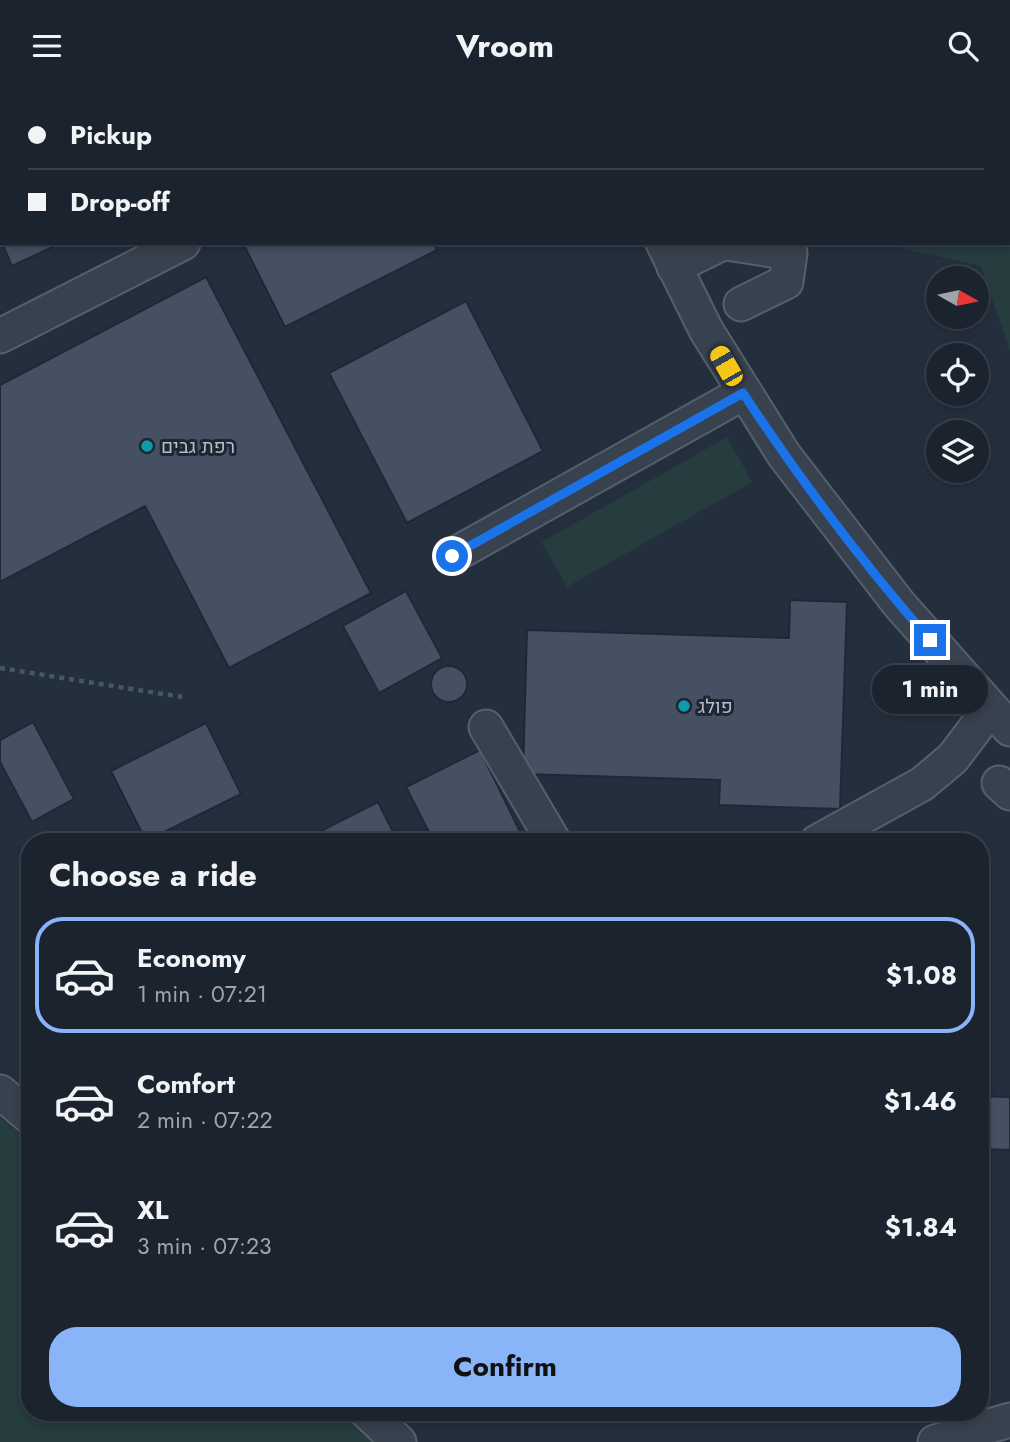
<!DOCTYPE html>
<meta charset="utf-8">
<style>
body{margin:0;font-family:Jost,Heebo,sans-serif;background:#282f3a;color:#f1f3f6;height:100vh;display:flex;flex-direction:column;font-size:26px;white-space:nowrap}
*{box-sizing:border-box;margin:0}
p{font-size:23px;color:#a0a4aa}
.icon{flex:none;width:38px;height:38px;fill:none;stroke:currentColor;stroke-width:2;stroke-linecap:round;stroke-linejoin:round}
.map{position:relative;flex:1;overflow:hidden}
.details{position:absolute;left:21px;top:742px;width:968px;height:588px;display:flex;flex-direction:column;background:#1b232e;border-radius:28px;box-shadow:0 4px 10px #0003,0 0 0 2px #39404a}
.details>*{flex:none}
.top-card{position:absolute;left:0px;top:0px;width:1012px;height:154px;box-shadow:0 4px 10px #0003,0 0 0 2px #39404a;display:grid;align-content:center;height:154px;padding:0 28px;background:#1b232e}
.needle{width:46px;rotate:99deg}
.buttons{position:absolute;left:926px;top:175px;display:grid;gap:14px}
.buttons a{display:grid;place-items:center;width:63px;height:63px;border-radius:50%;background:#1b232e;box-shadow:0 4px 10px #0003,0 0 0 2px #39404a;font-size:35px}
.end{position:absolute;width:32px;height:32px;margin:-16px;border:9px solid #1a73e8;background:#fff;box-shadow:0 0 0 4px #fff}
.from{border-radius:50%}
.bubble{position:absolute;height:49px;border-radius:24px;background:#1b232e;box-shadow:0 4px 10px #0003,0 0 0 2px #39404a;font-size:23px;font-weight:700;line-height:49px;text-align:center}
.car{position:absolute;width:21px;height:42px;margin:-21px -10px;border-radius:9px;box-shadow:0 0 5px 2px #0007;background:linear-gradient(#f5c518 24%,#345 0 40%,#f5c518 0 76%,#345 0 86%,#f5c518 0)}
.top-card b{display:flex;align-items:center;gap:24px;height:66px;font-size:26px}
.top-card b+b{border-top:2px solid #39404a}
.top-card i{width:18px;height:18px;background:#f1f3f6}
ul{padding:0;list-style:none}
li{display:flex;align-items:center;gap:21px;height:116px;margin:0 14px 10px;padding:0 14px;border:4px solid transparent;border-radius:28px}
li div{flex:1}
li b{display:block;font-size:26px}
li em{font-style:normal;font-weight:700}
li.on{border-color:#8ab4f8}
li>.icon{width:63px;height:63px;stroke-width:1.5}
h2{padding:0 28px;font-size:32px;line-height:84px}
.action{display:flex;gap:14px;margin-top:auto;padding:14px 28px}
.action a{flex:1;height:80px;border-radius:28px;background:#8ab4f8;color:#111;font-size:28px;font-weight:700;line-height:80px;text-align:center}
header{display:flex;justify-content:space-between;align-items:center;height:91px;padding:0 28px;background:#1b232e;font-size:32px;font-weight:700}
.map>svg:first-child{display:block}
</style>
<header><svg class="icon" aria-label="menu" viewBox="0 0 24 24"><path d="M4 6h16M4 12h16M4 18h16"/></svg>Vroom<svg class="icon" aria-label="search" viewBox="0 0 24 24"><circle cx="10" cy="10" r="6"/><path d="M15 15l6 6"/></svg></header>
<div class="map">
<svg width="1010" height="1351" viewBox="0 0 1010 1351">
<rect width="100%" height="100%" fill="#242f3e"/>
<g fill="#263c3f">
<polygon points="879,0 1010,0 1010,260 981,175 878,152 1010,152 1010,2 879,2"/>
<polygon points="727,346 752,391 567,496 542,451"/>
<polygon points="0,1027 30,1050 30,1321 341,1321 375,1351 0,1351"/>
</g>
<g fill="#455162" stroke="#1f2835" stroke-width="2">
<polygon points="31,0 105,0 106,2 32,2"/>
<polygon points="176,0 220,0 221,2 177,2"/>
<polygon points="285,0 323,0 324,2 286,2"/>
<polygon points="779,0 870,0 778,2"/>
<polygon points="0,31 2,34 2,152 0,148"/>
<polygon points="2,152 56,152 57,154 12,175"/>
<polygon points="243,152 434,152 437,159 285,236"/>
<polygon points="206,186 371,502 229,577 145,415 0,491 0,294"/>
<polygon points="466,210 543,360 407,432 329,282"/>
<polygon points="406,500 442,567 379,602 343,535"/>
<polygon points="790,509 847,511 840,718 719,714 720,689 523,683 527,539 789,547"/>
<circle cx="449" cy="593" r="18"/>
<polygon points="33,631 74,708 32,731 0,671 0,649"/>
<polygon points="206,632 241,703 146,750 111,680"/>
<polygon points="480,659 525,751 434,751 406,696"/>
<polygon points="378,711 398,751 299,751"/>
<polygon points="980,1005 1010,1006 1010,1059 980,1058"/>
</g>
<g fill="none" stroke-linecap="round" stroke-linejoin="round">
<g stroke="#565f6c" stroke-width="37">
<g id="minor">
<polyline points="592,0 593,2"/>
<polyline points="653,0 654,2"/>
<polyline points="554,2 558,0"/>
<polyline points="663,152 706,239 784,364 899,513 1010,638"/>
<polyline points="727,152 790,162 786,191 741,213"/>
<polyline points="674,176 723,152"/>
<polyline points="0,245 183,152"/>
<polyline points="452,465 743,302"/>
<polyline points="486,636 554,751"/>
<polyline points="999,692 1010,702"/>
<polyline points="817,751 922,693 953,667 990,618"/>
<polyline points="0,1001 30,1026"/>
<polyline points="367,1321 399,1351"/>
<polyline points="935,1351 1010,1329"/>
</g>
</g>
<g stroke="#44595c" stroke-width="4.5" stroke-dasharray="5 5" stroke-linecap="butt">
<polyline points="961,0 962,2"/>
<polyline points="0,577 182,606"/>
</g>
<use href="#minor" stroke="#38414e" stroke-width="33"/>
</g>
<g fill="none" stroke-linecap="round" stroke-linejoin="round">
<path stroke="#1a73e8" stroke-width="9" d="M 452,465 L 743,302 C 800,389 862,471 930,549"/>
</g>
<g fill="#0f9aa8" stroke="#1d2633" stroke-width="2.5">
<circle cx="147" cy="355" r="7"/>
<circle cx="684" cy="615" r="7"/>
</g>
<g text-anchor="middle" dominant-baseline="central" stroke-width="6" stroke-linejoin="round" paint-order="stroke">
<g font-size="19" fill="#b4bcc9" stroke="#1d2633" text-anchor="start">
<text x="161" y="355">רפת גבים</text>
<text x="698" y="615">פולג</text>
</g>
</g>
</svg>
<div class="buttons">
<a><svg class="needle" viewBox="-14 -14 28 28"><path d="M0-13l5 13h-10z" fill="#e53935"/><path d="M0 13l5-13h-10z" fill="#a0a4aa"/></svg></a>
<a><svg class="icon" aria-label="locate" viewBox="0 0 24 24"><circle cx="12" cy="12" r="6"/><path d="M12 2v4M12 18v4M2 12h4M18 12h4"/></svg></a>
<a><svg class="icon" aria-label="layers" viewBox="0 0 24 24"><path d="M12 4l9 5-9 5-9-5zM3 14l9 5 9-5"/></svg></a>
</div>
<i class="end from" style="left:452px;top:465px"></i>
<i class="end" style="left:930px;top:549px"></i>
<div class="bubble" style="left:872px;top:574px;width:116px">1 min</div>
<i class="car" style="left:726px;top:275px;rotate:330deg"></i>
<div class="top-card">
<b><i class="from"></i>Pickup</b>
<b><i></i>Drop-off</b>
</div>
<section class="details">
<h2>Choose a ride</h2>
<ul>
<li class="on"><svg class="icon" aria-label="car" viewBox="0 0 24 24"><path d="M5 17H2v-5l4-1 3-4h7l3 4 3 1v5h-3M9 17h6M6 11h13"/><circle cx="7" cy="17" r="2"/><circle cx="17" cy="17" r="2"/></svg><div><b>Economy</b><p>1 min · 07:21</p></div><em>$1.08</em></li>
<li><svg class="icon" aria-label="car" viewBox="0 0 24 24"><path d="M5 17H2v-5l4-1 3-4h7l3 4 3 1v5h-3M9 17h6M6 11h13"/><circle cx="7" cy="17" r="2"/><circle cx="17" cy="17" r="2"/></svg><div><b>Comfort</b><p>2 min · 07:22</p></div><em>$1.46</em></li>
<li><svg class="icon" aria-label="car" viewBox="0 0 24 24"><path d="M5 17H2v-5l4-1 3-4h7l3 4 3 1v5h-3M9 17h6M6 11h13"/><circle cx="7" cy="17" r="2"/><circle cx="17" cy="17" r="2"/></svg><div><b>XL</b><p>3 min · 07:23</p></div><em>$1.84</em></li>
</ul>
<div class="action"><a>Confirm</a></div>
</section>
</div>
